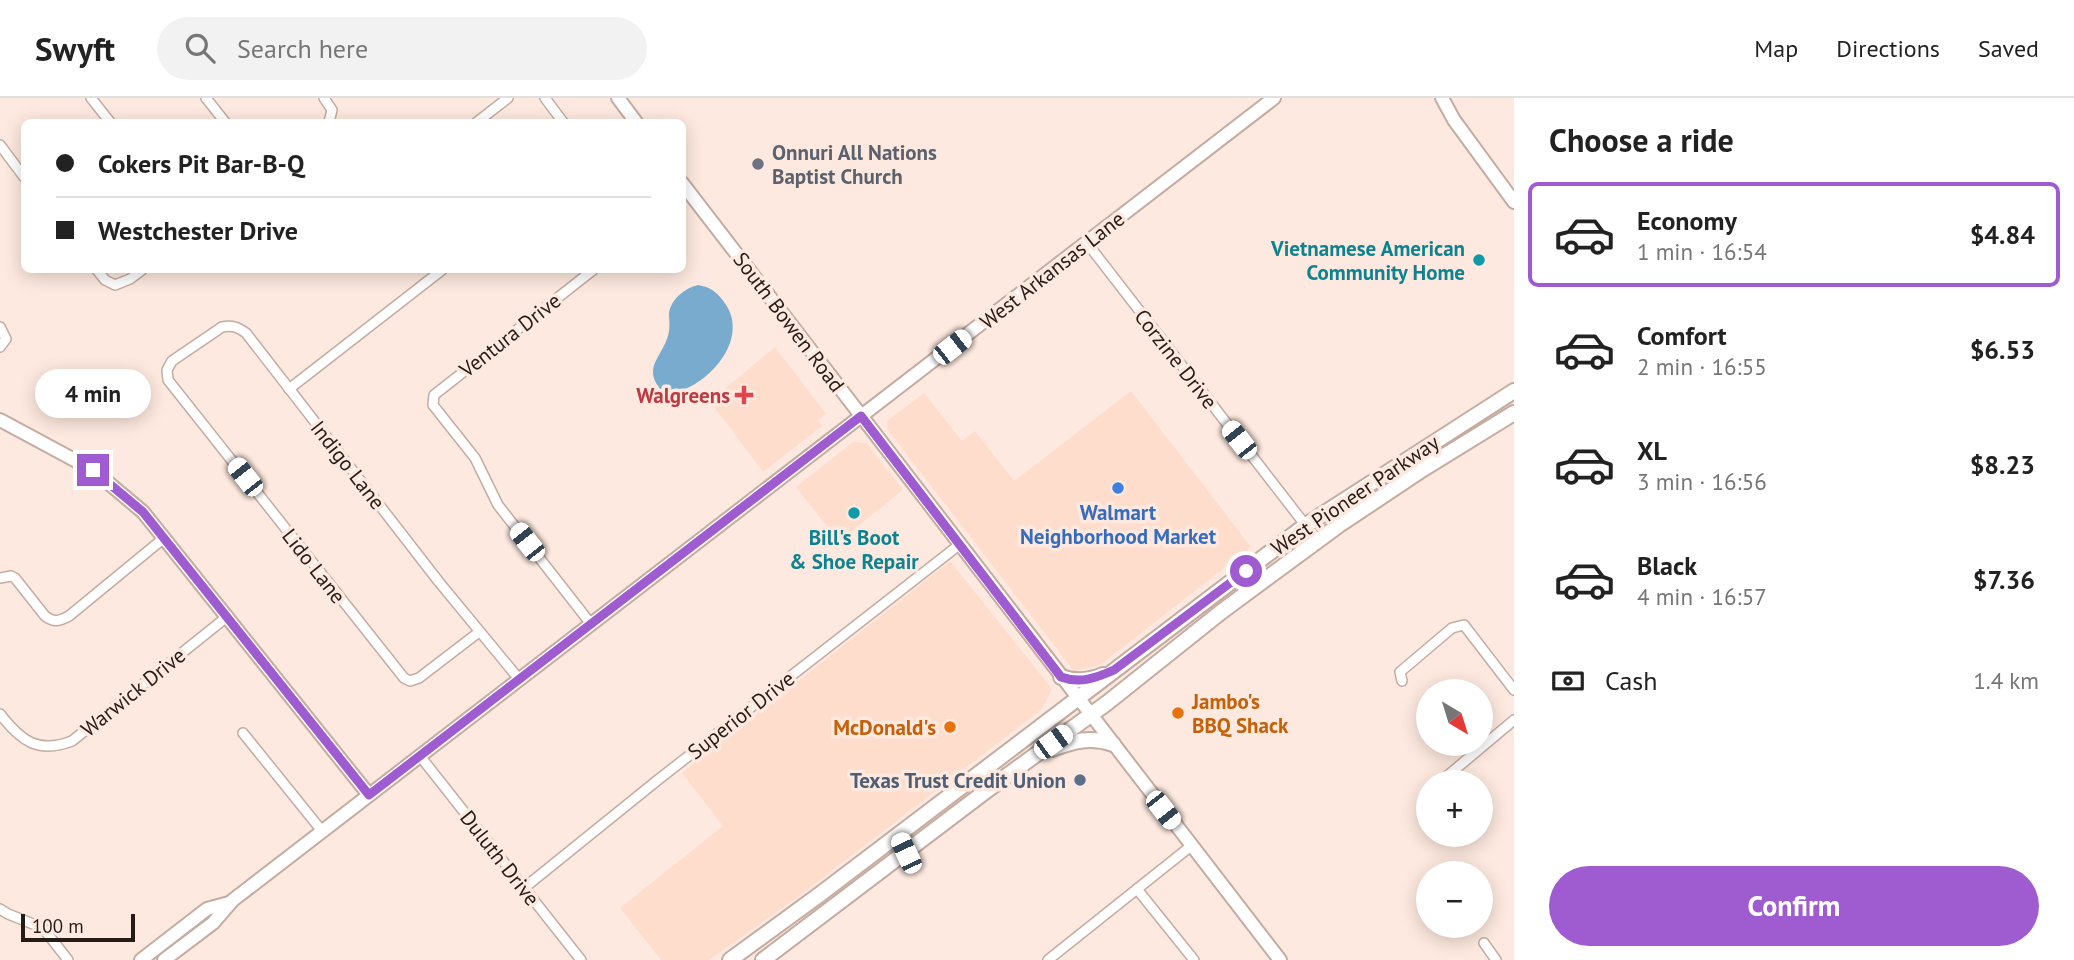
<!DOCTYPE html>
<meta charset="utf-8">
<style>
body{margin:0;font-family:"PT Sans",sans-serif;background:#f2f2f2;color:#222;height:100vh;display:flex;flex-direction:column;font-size:26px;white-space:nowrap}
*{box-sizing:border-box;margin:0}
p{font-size:23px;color:#767676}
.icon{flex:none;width:38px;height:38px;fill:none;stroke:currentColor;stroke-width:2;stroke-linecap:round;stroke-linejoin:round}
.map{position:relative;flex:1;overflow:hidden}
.sheet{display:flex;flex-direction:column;background:#fff;width:560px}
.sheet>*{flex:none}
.hud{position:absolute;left:21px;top:21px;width:665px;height:154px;border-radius:10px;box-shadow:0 4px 18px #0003;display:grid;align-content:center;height:154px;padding:0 35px;background:#fff}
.needle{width:46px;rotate:142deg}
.controls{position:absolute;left:1416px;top:581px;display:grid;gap:14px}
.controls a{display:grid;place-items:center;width:77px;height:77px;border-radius:50%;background:#fff;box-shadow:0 4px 18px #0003;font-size:35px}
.scale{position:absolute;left:21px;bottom:18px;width:114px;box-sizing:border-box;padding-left:7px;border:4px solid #251c18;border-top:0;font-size:19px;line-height:24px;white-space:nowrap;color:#251c18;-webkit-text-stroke:5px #fde9df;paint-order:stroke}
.end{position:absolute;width:32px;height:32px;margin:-16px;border:9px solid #9f5bd0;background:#fff;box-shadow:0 0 0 4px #fff}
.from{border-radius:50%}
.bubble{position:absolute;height:49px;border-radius:24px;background:#fff;box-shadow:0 4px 18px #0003;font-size:23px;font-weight:700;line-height:49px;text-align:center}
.car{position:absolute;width:21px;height:42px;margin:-21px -10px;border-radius:9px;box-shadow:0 0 5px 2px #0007;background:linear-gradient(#fff 24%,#345 0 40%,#fff 0 76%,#345 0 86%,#fff 0)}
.hud b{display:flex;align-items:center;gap:24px;height:66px;font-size:26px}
.hud b+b{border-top:2px solid #e0e0e0}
.hud i{width:18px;height:18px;background:#222}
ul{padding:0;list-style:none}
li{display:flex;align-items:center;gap:21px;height:105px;margin:0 14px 10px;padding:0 21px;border:4px solid transparent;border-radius:10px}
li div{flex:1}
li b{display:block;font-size:26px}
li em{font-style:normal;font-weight:700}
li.selected{border-color:#9f5bd0}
li>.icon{width:63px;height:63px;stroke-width:1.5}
h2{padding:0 35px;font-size:32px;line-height:84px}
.pay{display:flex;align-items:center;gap:18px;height:77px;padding:0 35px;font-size:26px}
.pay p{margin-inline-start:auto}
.button{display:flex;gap:14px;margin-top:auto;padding:14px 35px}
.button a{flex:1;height:80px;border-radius:42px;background:#9f5bd0;color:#fff;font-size:28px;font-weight:700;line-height:80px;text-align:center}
header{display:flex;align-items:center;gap:42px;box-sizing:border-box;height:98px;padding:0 35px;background:#fff;border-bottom:2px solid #e0e0e0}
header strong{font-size:33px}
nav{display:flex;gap:38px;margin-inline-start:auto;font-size:24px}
.search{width:490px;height:63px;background:#f2f2f2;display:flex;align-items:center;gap:18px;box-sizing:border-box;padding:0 24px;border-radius:38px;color:#767676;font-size:26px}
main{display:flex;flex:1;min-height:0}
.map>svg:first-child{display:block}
</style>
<header>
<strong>Swyft</strong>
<div class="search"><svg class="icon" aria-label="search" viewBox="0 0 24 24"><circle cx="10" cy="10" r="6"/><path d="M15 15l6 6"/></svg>Search here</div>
<nav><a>Map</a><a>Directions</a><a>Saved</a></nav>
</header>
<main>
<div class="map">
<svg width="1514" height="862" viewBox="0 0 1514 862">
<rect width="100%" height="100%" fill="#fde9df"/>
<g fill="#feddcd">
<polygon points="775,249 826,316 818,322 822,328 763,374 710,303"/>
<polygon points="1131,293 1251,449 1100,567 1074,573 888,332 887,323 924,295 962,343 975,333 1014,383"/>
<polygon points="853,344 866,345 903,392 839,443 796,389"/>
<polygon points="950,463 1052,591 1042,611 799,798 709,862 661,862 620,810 723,728 682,675"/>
</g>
<path fill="#79abce" d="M 698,187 C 710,189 717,194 724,204 C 753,242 704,294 665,296 C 638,269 665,259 669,233 C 670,227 669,221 669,216 C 670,202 685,190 698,187 Z"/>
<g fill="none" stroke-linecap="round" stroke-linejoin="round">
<g stroke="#c4aca1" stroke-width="12">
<g id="street">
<polyline points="91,0 110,24"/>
<polyline points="206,0 225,24"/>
<polyline points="324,0 332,12 329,24"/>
<polyline points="545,0 563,24"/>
<polyline points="477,24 508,0"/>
<polyline points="0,47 24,79"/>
<polyline points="1087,145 1317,442"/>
<polyline points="97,172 105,182 115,187 130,181 142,172"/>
<polyline points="0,229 6,241 0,249"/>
<polyline points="289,291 442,172"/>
<path d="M 0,480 L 11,478 L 15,480 L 45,518 C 54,525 60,523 69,518 L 164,440"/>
<polyline points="591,526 498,407 475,360 433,307 434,297 443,290 593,172"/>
<path d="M 479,534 L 419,580 L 410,583 L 404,580 L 168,282 L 167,272 L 172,263 L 222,229 C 232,227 238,229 246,235 L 439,484 L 519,581"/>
<polyline points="1402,583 1400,574 1452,530 1464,527 1514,592"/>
<path d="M 0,616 C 21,643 38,656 72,643 L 228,518"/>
<polyline points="243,635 322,733"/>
<polyline points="420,658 581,862"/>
<polyline points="1448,684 1446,679 1514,622"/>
<polyline points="524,790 659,681 959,447"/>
<polyline points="1137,791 1194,862"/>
<polyline points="0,811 8,816 43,830 68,862"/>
<polyline points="1484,845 1496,862"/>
<polyline points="1048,862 1191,748"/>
</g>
</g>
<g stroke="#c4aca1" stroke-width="16">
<g id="secondary">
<polyline points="618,0 636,24"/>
<polyline points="1442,0 1454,22 1514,104"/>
<polyline points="682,85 1280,862"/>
<polyline points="0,322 93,372 143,414 369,697"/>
<polyline points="141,862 207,811 229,805"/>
<polyline points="164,862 213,825 233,802 1274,0"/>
</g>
</g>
<g stroke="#c4aca1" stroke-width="18">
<g id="primary">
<path d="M 1061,579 C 1075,584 1089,583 1103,577"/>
<path d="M 1052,651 C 1073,643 1091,638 1113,646"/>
<polyline points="730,862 819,797 1306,427 1514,293"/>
<polyline points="763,862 986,693 1107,605 1221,514 1339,427 1423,371 1514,315"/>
</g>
</g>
<use href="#street" stroke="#fff" stroke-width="9"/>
<use href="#secondary" stroke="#fff" stroke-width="12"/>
<use href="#primary" stroke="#fff" stroke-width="14"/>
</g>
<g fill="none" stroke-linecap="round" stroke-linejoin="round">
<path stroke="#9f5bd0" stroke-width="9" d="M 93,372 L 143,414 L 369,697 L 861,318 L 1061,579 C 1080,586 1096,580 1114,572 L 1246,473"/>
</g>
<circle fill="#6b7280" stroke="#fde9df" stroke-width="2.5" cx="758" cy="66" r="7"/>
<g fill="#0f9aa8" stroke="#fde9df" stroke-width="2.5">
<circle cx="1479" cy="162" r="7"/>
<circle cx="854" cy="415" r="7"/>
</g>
<path fill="#e0444e" stroke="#fde9df" stroke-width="2.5" d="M740.5 286.5h7v7h7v7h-7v7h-7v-7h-7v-7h7z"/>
<circle fill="#3f7fe0" stroke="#fde9df" stroke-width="2.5" cx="1118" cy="390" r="7"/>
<g fill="#e8710a" stroke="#fde9df" stroke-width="2.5">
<circle cx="1178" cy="615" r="7"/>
<circle cx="950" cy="629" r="7"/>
</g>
<circle fill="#5c6f8a" stroke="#fde9df" stroke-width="2.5" cx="1080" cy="682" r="7"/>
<g text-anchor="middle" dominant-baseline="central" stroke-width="7" stroke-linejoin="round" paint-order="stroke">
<g font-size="21" font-weight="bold" fill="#5b616d" stroke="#fde9df" text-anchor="start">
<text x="772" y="54">Onnuri All Nations<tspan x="772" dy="24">Baptist Church</tspan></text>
</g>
<g font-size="21" font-weight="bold" fill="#0d838f" stroke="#fde9df" text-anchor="end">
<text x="1465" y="150">Vietnamese American<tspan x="1465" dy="24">Community Home</tspan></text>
<text x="854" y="439" text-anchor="middle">Bill's Boot<tspan x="854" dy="24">&amp; Shoe Repair</tspan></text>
</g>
<g font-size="21" fill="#251c18" stroke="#fde9df">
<text transform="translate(1052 172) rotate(-38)">West Arkansas Lane</text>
<text transform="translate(789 224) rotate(53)">South Bowen Road</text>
<text transform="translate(510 237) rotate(-38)">Ventura Drive</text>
<text transform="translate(1176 261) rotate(52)">Corzine Drive</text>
<text transform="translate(348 367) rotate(52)">Indigo Lane</text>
<text transform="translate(1355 397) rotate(-34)">West Pioneer Parkway</text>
<text transform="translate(314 468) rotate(52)">Lido Lane</text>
<text transform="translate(133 594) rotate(-39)">Warwick Drive</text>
<text transform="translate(741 617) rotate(-38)">Superior Drive</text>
<text transform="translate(500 760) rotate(52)">Duluth Drive</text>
</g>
<g font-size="21" font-weight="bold" fill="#be3a42" stroke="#fde9df" text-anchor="end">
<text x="730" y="297">Walgreens</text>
</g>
<g font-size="21" font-weight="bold" fill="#366cbe" stroke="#fde9df">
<text x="1118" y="414">Walmart<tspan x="1118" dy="24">Neighborhood Market</tspan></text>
</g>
<g font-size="21" font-weight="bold" fill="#c56008" stroke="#fde9df" text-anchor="start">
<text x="1192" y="603">Jambo's<tspan x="1192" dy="24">BBQ Shack</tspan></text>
<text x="936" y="629" text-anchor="end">McDonald's</text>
</g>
<g font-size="21" font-weight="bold" fill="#4e5e75" stroke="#fde9df" text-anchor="end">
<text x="1066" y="682">Texas Trust Credit Union</text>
</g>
</g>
</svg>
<div class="controls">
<a><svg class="needle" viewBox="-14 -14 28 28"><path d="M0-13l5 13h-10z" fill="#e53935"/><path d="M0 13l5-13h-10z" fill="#767676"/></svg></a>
<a>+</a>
<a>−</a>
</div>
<div class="scale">100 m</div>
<i class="end from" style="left:1246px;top:473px"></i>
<i class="end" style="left:93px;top:372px"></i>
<div class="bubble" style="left:35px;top:271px;width:116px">4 min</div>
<i class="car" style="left:952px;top:249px;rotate:52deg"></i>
<i class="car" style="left:1239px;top:342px;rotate:322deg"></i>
<i class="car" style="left:245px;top:379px;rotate:322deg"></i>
<i class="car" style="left:527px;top:444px;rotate:322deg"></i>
<i class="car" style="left:1053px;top:644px;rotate:54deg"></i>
<i class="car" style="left:1163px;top:712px;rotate:142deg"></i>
<i class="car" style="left:906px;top:755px;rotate:335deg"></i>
<div class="hud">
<b><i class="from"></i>Cokers Pit Bar-B-Q</b>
<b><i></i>Westchester Drive</b>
</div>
</div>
<section class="sheet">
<h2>Choose a ride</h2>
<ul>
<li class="selected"><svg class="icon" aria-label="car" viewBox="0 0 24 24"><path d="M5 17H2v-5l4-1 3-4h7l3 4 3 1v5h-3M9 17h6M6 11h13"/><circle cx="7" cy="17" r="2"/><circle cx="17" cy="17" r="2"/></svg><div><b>Economy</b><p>1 min · 16:54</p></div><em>$4.84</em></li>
<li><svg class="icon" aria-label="car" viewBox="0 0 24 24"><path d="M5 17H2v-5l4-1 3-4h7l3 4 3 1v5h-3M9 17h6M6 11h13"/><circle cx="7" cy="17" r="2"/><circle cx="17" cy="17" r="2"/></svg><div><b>Comfort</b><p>2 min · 16:55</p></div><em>$6.53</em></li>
<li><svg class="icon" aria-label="car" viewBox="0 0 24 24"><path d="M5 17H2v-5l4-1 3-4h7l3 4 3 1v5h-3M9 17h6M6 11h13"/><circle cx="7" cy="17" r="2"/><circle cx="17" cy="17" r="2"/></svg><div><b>XL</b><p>3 min · 16:56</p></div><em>$8.23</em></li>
<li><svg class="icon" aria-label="car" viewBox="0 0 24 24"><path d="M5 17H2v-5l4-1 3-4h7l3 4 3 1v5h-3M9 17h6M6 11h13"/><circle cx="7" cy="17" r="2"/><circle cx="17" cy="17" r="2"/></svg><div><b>Black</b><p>4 min · 16:57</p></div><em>$7.36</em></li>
</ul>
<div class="pay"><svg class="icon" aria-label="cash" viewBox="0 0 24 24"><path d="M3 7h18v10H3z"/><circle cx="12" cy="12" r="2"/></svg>Cash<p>1.4 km</p></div>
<div class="button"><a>Confirm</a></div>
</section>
</main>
